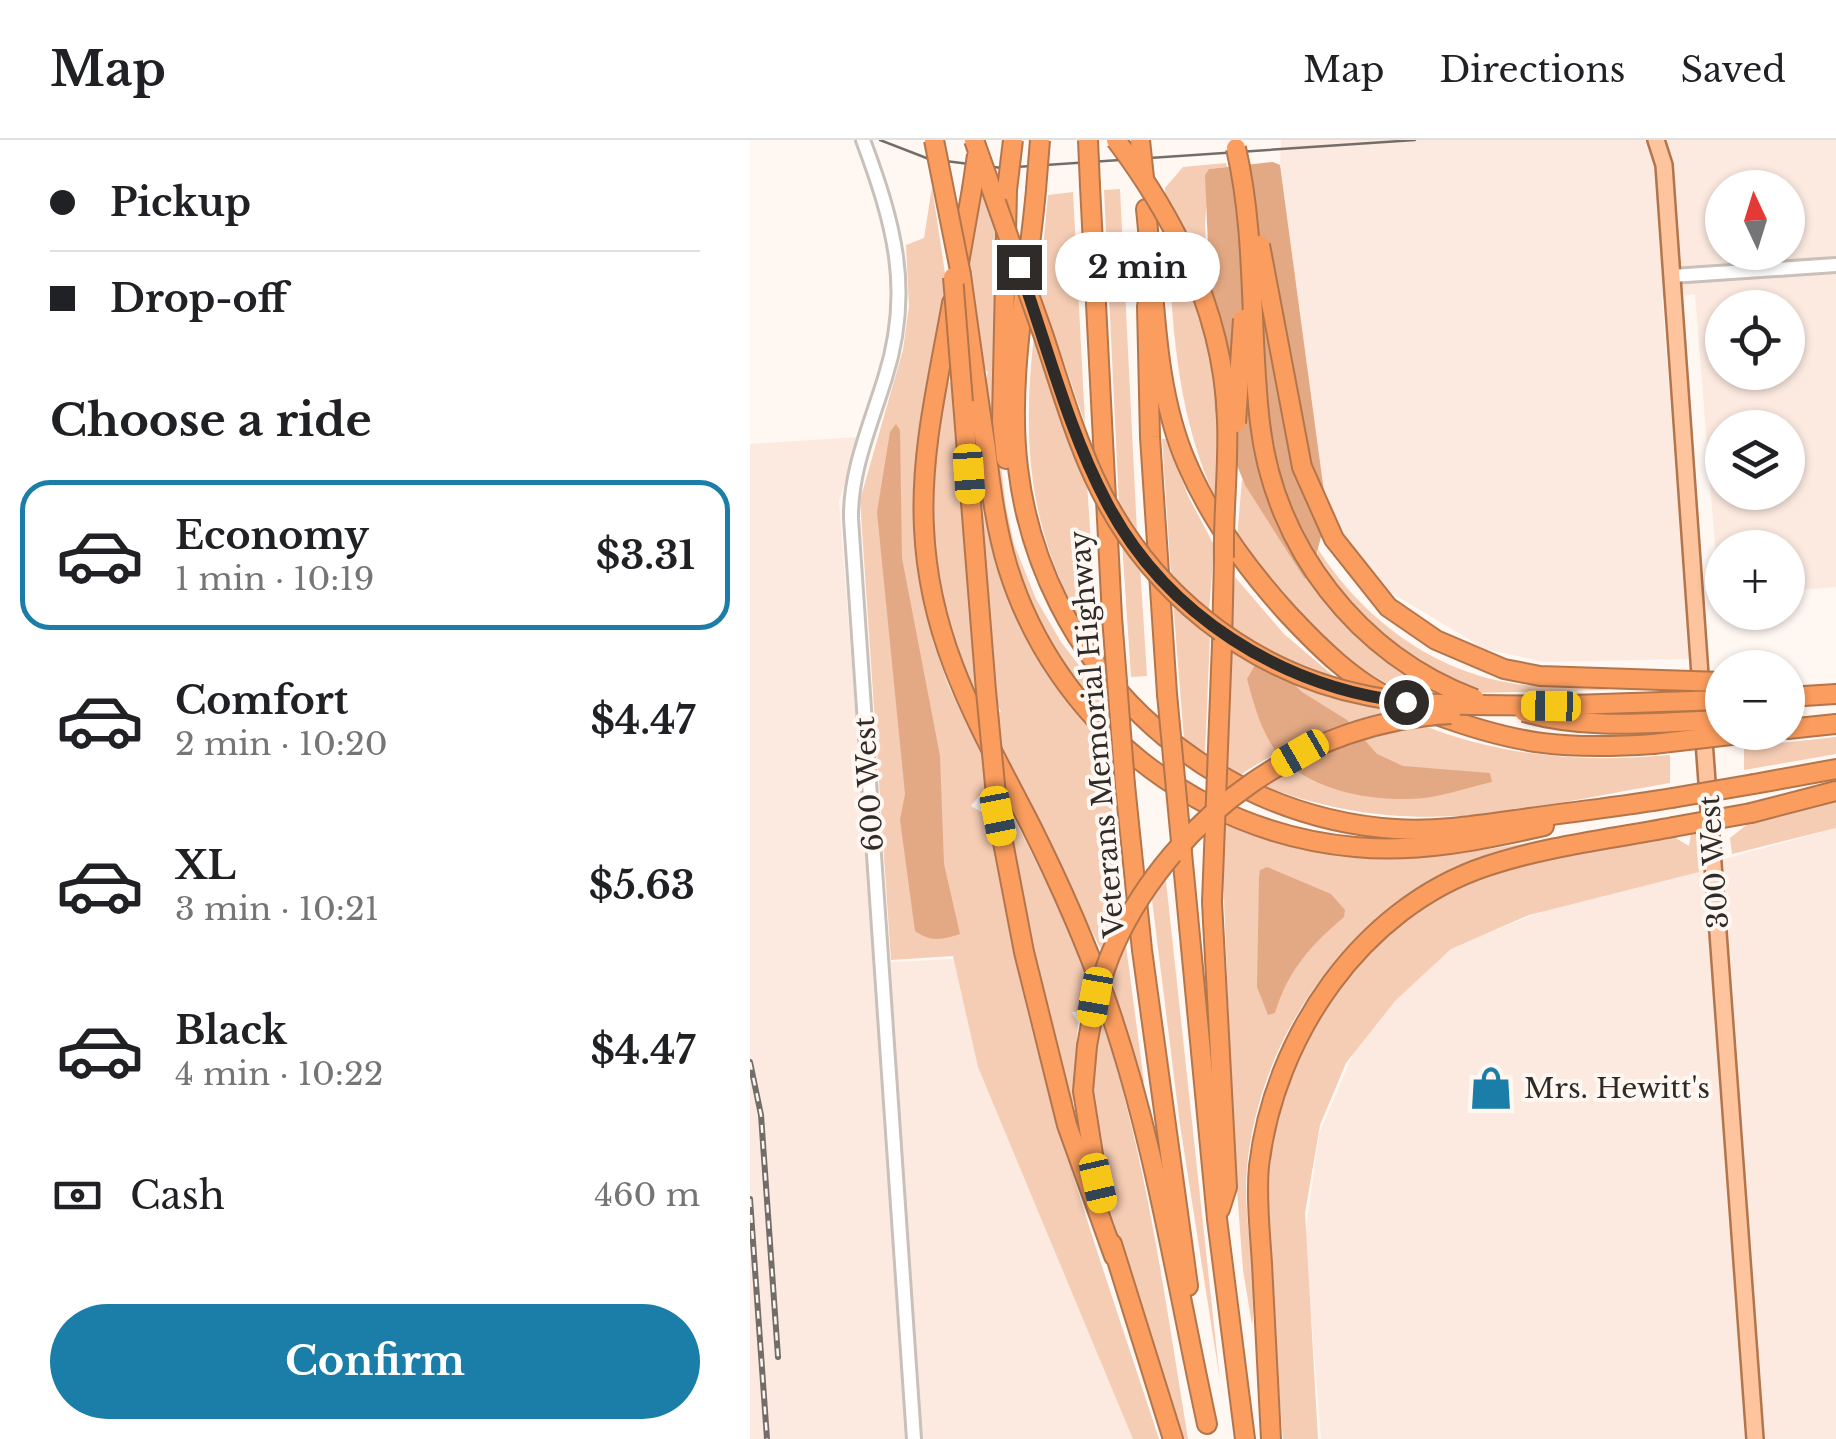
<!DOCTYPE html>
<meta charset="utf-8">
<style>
body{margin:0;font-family:"Libre Baskerville",serif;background:#f2f2f2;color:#202124;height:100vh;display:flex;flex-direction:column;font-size:38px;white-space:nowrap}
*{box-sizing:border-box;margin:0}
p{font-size:32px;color:#757577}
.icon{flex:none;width:55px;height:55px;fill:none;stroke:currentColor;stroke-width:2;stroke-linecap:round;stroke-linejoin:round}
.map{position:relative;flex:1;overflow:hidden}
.side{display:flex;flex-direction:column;background:#fff;width:750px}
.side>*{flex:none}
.banner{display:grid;align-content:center;height:220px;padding:0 50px;background:#fff}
.needle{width:65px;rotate:356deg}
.fabs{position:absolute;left:955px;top:30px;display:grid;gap:20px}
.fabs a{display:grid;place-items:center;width:100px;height:100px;border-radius:50%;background:#fff;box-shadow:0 2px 8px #0004;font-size:50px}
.end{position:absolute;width:45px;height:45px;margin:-22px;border:12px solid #2e2b28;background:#fff;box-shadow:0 0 0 5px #fff}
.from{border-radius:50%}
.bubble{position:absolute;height:70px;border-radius:35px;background:#fff;box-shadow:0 2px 8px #0004;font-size:32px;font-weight:700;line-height:70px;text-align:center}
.car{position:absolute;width:30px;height:60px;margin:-30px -15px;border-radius:12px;box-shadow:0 0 8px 2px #0007;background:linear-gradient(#f5c518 24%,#345 0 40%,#f5c518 0 76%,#345 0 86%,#f5c518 0)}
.banner b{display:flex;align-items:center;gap:35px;height:95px;font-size:38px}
.banner b+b{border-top:2px solid #e0e0e0}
.banner i{width:25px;height:25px;background:#202124}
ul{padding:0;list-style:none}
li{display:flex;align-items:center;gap:30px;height:150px;margin:0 20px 15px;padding:0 30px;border:5px solid transparent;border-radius:30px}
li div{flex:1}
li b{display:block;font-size:38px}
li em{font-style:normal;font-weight:700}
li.active{border-color:#1a7ea9}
li>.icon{width:90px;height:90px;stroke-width:1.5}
h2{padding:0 50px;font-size:45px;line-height:120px}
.pay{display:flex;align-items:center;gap:25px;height:110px;padding:0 50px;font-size:38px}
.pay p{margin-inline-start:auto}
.button{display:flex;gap:20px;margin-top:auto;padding:20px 50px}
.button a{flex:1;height:115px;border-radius:60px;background:#1a7ea9;color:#fff;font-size:40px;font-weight:700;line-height:115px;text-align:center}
header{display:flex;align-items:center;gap:60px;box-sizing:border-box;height:140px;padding:0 50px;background:#fff;border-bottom:2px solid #e0e0e0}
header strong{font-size:48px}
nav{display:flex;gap:55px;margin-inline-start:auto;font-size:35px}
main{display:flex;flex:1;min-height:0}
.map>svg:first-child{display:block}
</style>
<header>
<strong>Map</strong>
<nav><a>Map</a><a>Directions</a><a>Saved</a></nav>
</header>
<main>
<section class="side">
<div class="banner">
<b><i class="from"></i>Pickup</b>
<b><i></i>Drop-off</b>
</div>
<h2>Choose a ride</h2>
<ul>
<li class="active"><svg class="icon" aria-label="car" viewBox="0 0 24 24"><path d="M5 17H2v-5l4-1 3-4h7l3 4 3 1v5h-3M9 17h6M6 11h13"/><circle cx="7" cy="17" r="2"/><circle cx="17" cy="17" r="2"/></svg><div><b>Economy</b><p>1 min · 10:19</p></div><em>$3.31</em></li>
<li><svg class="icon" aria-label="car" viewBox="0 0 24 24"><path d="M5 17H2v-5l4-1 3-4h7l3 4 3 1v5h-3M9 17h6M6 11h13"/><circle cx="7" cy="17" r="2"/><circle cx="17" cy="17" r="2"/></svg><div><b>Comfort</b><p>2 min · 10:20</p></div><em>$4.47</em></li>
<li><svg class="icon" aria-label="car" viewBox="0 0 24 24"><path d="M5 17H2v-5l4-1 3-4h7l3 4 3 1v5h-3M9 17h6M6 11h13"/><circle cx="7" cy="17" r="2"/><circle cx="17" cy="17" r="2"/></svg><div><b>XL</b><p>3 min · 10:21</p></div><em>$5.63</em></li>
<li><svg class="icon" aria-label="car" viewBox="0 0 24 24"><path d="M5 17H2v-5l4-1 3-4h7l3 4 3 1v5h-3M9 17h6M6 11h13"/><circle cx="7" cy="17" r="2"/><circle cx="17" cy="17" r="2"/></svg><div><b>Black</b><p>4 min · 10:22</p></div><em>$4.47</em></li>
</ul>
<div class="pay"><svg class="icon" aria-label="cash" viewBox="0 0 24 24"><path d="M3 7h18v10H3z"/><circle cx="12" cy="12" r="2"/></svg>Cash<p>460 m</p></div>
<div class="button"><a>Confirm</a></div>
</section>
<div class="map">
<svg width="1086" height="1299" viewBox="0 0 1086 1299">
<rect width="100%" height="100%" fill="#fff7f2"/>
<g fill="#fceae0" fill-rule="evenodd">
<path d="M 531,0 L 1086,0 L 1086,447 L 1038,451 L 1038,408 L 972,408 L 972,456 L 969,456 L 945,154 L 912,159 L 940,519 L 794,522 L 735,509 L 640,452 L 577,374 L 530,25 ZM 972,48 L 1038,48 L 1038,112 L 972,112 ZM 972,168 L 1038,168 L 1038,232 L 972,232 ZM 972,288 L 1038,288 L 1038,352 L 972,352 Z"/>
<polygon points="109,297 89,361 125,823 220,818 398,1299 0,1299 0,304"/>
<polygon points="1086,688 1086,1299 571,1299 555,1097 569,994 620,874 700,808 806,766"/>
</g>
<g fill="#f5ccb4">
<polygon points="476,23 477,27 459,29 455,84 459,151 416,62 415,48 433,27"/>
<path d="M 182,47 L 196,140 L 166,315 L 165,399 L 183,501 L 198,545 L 234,619 L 237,655 L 229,656 L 221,666 L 240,677 C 268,891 342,1094 409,1299 L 383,1299 L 228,927 L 203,816 L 141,820 L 110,360 L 153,210 L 159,166 L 156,105 L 174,98 Z"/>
<polygon points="370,49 387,393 369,365 354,50"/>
<polygon points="323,52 335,283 289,151 298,55"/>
<path d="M 229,56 L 236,56 L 249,93 L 243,258 L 256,367 L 264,404 L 286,459 L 311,502 L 352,555 L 355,579 C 260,465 255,384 235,242 L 238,232 L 233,228 L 218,119 Z"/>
<path d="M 418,91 C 464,182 472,263 467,362 C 426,274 422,186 418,91 Z"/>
<path d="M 284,195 L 337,342 L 344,452 L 327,461 L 347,487 L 347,510 C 282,405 270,317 284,195 Z"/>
<polygon points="196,240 205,246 226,555 198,485 184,399 185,295"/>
<polygon points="412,299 417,299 438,356 464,405 459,471 421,435"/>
<path d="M 226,318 C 232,346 234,374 241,401 C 258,481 301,548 357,606 L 357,612 L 351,610 L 359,636 L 371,766 L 351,809 L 245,603 L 243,573 L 251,572 L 241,551 Z"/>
<path d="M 492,339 L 554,438 L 560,439 L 633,516 L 692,554 C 680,554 664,556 653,551 C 582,520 533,458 487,399 Z"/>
<polygon points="372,402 390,426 397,536 381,537"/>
<path d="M 568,409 C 613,479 683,532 767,544 C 798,548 829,545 860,550 L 721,553 L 635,502 L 567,424 Z"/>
<polygon points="485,437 534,494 586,538 526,514 480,487"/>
<polygon points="423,462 460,494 455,614 434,599"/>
<path d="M 480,508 L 544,542 L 637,571 C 585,585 535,605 490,635 L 472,624 Z"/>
<path d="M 669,584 C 753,617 832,623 920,615 L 920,643 C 767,669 661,703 509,644 L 594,601 Z"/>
<polygon points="1086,597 1086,614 994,630 994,607"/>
<polygon points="1086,659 1086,688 982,714 980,698 999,683 1013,681 1013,676"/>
<polygon points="259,668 305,760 339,842 331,871 322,872 328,883 322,977 318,977 253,675"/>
<path d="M 923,677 C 911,683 889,684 873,687 C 828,695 782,700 739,715 C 606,763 511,885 497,1027 C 492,1079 509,1135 502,1185 L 493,1130 L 484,1010 L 471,683 C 620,748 770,702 923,677 Z"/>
<polygon points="946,693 949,732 779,775 701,809 645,861 596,923 570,985 555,1073 568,1299 533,1299 515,1085 518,1004 543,919 602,828 665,772 721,741 804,716 924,697 939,706 941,694"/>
<polygon points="415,732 470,1241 430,985 401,752"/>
<polygon points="375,798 394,942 389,944 360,834"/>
<path d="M 349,871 C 396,1013 414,1153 438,1299 L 428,1299 L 350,1046 L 339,962 Z"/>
</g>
<g fill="#e3a985">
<polygon points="523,22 530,25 577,374 560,439 554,438 495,345 465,271 455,35 459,29"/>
<path d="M 146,284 L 150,290 L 152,418 L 190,616 L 194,724 L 210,794 C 192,800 180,802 165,791 L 150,680 L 155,654 L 127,372 L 140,292 Z"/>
<path d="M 505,525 L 530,531 L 552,552 L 597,580 L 627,614 L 653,626 L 740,633 L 742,642 C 720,647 697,655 674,658 C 624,663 550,651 521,604 C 509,584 503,561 497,539 Z"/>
<path d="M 517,727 L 581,754 L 595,770 L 594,777 C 561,805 538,830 525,873 L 518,875 L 507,847 L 509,737 L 510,730 Z"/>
</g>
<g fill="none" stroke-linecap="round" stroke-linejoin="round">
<g stroke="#c9c0ba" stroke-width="18">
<g id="minor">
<path d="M 113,0 C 144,84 163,150 135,238 C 121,284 100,331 101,379 L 164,1299"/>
<polyline points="922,136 1086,125"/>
</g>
</g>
<g stroke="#b3754b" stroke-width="20">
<g id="major">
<polyline points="906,0 914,25 951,549"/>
<polyline points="953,587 1005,1299"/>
</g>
</g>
<g stroke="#b3754b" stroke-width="22">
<g id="highway">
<polyline points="340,46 362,477"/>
<path d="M 286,50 C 278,139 257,240 268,328 C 291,521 450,676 645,689 C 691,692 735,684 780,678 C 828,671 875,666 922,658"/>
<path d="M 396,69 C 405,151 403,247 437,324 C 461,380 498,430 539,475 C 568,506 605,543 645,560"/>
<polyline points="209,123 222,49"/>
<path d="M 211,135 C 219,193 227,251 236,309 C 241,349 246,389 258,428 C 306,582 445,693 605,707 C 668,713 732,700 794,686"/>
<path d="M 202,163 C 189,237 170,312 174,388 C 179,503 229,585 280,684 C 308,740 334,798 355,857 C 404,995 426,1142 457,1284"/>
<polyline points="397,166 400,297 417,554"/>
<polyline points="213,262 236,551"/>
<polyline points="256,319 252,281 257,50"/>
<polyline points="472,504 474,418"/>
<polyline points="1038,557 1086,554"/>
<path d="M 684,574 C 768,605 814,610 903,604"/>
<polyline points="1038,589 1086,584"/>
<polyline points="1004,644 1086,629"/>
<polyline points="375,645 392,810 438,1146"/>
<polyline points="1001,673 1086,651"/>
<polyline points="248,676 274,812 317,985 364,1116"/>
<polyline points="432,713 467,1079 495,1299"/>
<polyline points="462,762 477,1047 470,1069"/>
<polyline points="337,906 333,951 347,1040"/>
<polyline points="362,1104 423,1299"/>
<path d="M 521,1299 C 518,1241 515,1183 512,1124 C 510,1092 506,1058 509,1026 C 524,897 611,768 737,726 C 797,706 861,699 923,687"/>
</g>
</g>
<use href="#minor" stroke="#fff" stroke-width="12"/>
<use href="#major" stroke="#fdc49e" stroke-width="15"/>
<use href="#highway" stroke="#fb9d5e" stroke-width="18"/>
<polyline stroke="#726d69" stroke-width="2.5" points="130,0 179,19 252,28 665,0"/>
<g stroke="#726d69" stroke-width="6">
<g id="rail">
<polyline points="0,922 11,975 28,1217"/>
<polyline points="0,1059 17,1299"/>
</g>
</g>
<use href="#rail" stroke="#fff7f2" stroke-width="2.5" stroke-dasharray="8" stroke-linecap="butt"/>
<g stroke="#b3754b" stroke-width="22" stroke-linecap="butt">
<g id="highway-bridge">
<polyline points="184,0 211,135"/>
<path d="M 224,0 C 247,65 270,129 293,194 C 309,242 323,291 344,337 C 396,450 497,532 619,556 C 678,568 741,564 801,566"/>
<polyline points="338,0 340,46"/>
<path d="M 366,0 C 427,81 474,177 477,280 C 479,326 473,372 474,418"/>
<polyline points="390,0 394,38"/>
<path d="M 486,8 C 507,99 499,191 510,283 C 524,407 608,515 725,559"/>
<polyline points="222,49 227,15"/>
<polyline points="257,50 263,0"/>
<polyline points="286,50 290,0"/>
<polyline points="510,105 552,327 584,399 638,467 686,500 754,529 790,536 972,542"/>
<polyline points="203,137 213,262"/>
<polyline points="486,283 493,179"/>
<polyline points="362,477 375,645"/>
<polyline points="236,551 248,676"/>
<polyline points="417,554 432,712"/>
<polyline points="792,566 972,560"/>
<path d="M 774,572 C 840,591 905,582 972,580"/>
<polyline points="903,604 1007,592"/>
<polyline points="922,658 1004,644"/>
<polyline points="923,687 1001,673"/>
<polyline points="462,762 472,505"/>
<path d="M 337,906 C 343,871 350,837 365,804 C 425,674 558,581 701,574"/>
</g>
</g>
<use href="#highway-bridge" stroke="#fb9d5e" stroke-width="18"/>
</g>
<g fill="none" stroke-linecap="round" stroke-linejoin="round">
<path stroke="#2e2b28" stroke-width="12" d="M 269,127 C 297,205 318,290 357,363 C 416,475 531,547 656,562"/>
</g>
<defs>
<g id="shop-bare" transform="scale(3.45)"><path d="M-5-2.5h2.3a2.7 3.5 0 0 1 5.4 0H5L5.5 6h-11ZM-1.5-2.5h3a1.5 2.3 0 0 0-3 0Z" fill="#1a7ea9" stroke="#fff7f2" stroke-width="2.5" paint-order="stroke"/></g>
</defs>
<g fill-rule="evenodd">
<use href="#shop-bare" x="741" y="948"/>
</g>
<g text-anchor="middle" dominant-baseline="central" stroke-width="8" stroke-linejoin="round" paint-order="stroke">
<g font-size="28" fill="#2e2b28" stroke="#fff7f2">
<text transform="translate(347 594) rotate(-95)">Veterans Memorial Highway</text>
<text transform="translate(119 644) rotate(-94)">600 West</text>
<text transform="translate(964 722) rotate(-94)">300 West</text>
</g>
<g font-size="28" fill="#2e2b28" stroke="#fff7f2" text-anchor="start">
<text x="774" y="948">Mrs. Hewitt's</text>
</g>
</g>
</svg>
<div class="fabs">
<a><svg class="needle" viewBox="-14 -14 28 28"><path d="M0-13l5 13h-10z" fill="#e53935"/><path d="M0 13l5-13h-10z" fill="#757577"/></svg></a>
<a><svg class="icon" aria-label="locate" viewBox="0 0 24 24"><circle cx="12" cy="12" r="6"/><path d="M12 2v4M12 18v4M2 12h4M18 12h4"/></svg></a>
<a><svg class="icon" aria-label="layers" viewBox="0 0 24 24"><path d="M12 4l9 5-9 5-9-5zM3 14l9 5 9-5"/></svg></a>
<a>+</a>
<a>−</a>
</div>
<i class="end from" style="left:656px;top:562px"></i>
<i class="end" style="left:269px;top:127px"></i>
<div class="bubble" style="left:305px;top:92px;width:165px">2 min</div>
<i class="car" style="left:219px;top:334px;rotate:176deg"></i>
<i class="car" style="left:801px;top:566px;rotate:271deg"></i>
<i class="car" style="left:550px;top:613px;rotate:240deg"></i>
<i class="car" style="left:248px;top:676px;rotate:169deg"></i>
<i class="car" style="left:345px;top:857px;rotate:190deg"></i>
<i class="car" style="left:348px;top:1043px;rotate:167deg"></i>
</div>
</main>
